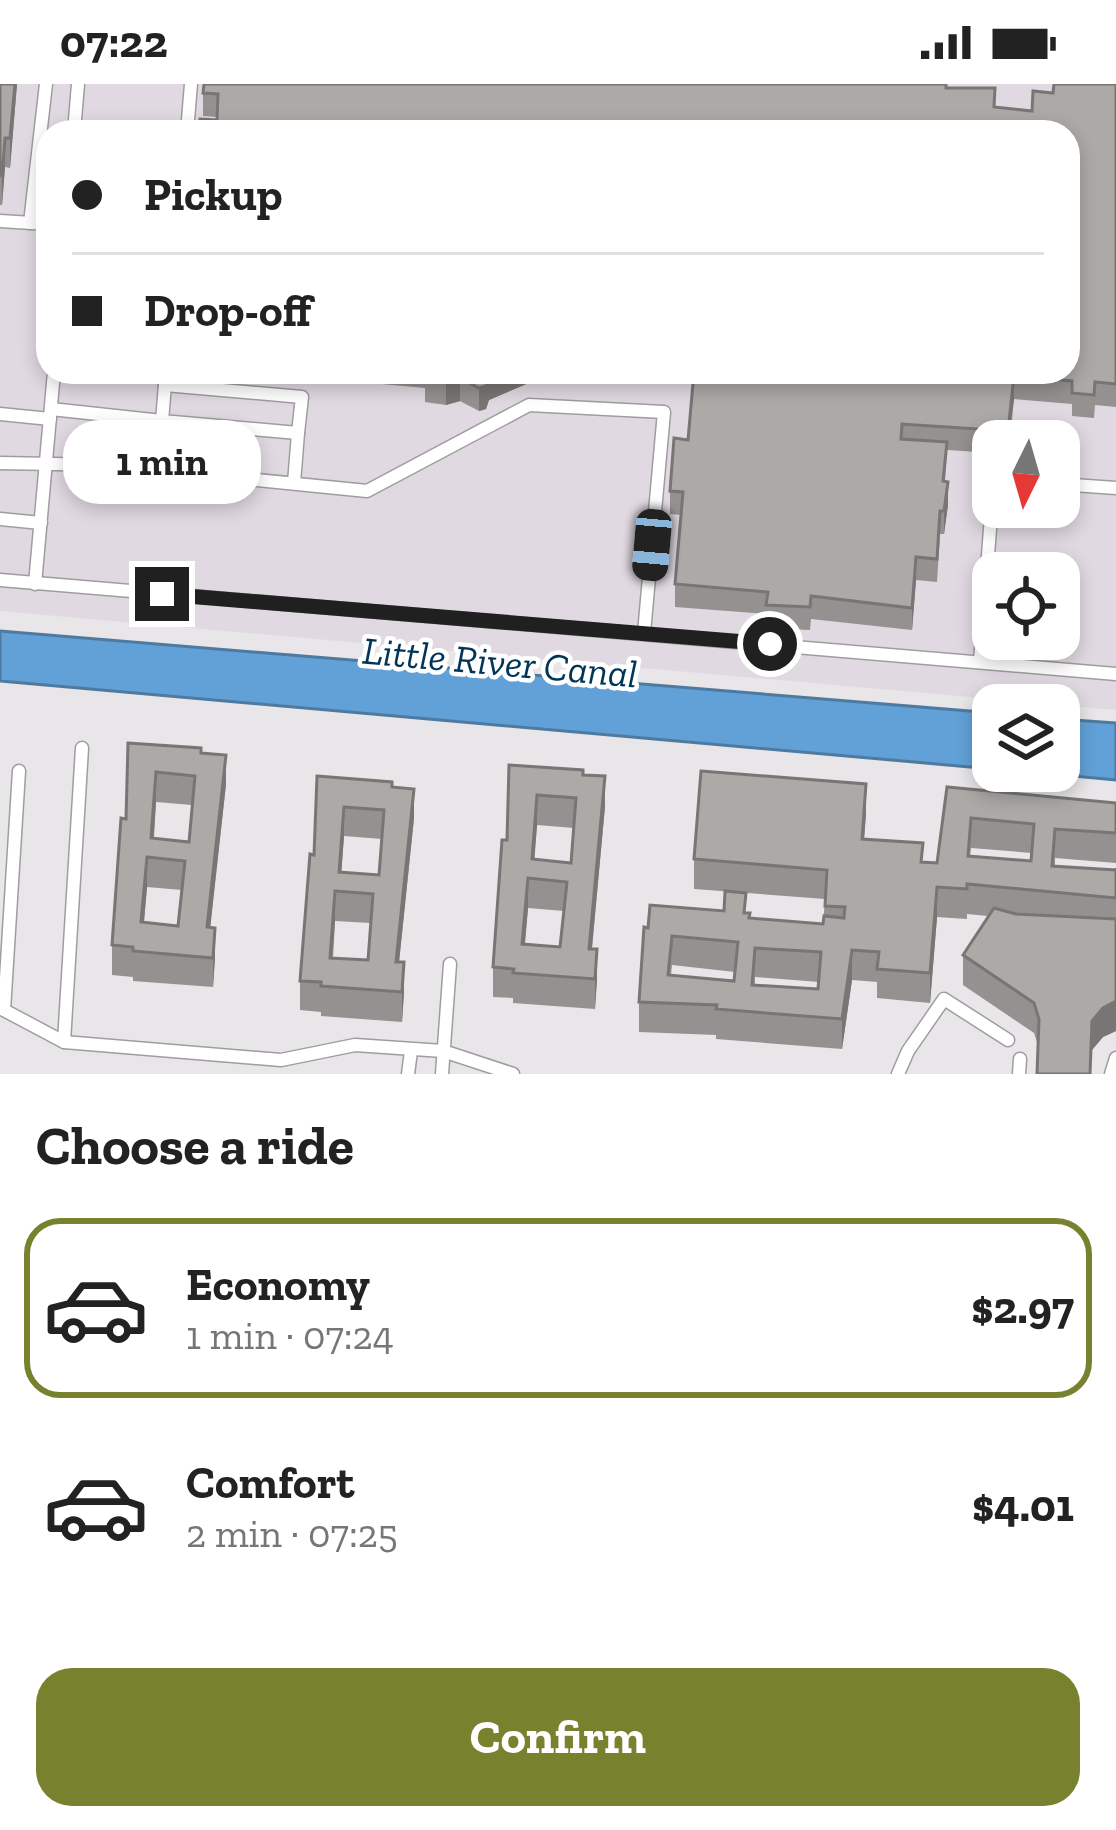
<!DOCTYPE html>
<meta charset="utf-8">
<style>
body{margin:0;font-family:"Zilla Slab",serif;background:#f6f6f6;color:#222;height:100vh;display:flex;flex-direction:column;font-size:45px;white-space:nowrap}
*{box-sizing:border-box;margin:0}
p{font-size:39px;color:#767676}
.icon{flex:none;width:66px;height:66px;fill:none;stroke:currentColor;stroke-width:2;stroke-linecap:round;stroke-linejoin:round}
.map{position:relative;height:990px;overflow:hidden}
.drawer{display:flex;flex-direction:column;background:#fff;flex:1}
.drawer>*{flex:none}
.top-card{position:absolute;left:36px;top:36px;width:1044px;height:264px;border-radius:36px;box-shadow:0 6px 18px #0003;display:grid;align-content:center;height:264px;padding:0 36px;background:#fff}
.needle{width:78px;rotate:185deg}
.tools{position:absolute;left:972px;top:336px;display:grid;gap:24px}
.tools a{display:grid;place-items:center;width:108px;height:108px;border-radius:24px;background:#fff;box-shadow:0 6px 18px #0003;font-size:60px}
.end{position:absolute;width:54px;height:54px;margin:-27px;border:15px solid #212021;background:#fff;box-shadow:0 0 0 6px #fff}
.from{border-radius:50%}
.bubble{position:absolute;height:84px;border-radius:36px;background:#fff;box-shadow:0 6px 18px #0003;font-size:39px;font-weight:700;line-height:84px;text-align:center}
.car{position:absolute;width:36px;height:72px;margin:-36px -18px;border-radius:15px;box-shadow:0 0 9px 3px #0007;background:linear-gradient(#222 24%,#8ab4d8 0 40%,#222 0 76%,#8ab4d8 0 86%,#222 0)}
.top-card b{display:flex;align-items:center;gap:42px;height:114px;font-size:45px}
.top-card b+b{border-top:3px solid #e0e0e0}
.top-card i{width:30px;height:30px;background:#222}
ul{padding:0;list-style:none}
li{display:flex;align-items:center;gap:36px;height:180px;margin:0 24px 18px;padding:0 12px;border:6px solid transparent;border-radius:36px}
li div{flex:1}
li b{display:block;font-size:45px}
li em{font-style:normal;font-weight:700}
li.on{border-color:#78822e}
li>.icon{width:108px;height:108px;stroke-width:1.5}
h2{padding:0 36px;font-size:54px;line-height:144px}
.button{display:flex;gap:24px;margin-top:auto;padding:24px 36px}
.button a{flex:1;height:138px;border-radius:36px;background:#78822e;color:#fff;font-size:48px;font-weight:700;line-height:138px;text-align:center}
.status{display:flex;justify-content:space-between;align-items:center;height:84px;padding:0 60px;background:#fff;direction:ltr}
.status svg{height:33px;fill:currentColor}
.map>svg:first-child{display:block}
</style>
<div class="status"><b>07:22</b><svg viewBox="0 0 49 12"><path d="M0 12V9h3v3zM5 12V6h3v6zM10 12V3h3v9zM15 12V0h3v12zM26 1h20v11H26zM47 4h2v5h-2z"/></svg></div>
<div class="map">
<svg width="1116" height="990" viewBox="0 0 1116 990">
<rect width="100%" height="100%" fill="#e8e6e8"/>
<path fill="#e1d9e2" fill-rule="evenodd" d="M 0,0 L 1116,0 L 1116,626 L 0,527 ZM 48,48 L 1068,48 L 1068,288 L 48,288 ZM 993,357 L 1059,357 L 1059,423 L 993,423 ZM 993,489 L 1059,489 L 1059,555 L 993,555 Z"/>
<g fill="#61a1d7" stroke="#4e7aa0" stroke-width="3">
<polygon points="0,547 993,629 993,685 0,597"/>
<polygon points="1059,635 1116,639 1116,696 1020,687 1059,687"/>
</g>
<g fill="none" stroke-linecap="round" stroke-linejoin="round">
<g stroke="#9f9d9f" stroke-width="15">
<g id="lane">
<polyline points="74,48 78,0"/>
<polyline points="187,48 191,0"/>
<polyline points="0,137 48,140"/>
<polyline points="30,139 46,0"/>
<polyline points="166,288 162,337 298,349 294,399"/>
<polyline points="165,301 302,313 298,349"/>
<polyline points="51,325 162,337 157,386"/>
<polyline points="0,330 50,335"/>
<polyline points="0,379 108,381 367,407 529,321 664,328 644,549"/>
<polyline points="1059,400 1116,404"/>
<polyline points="0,435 41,439"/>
<polyline points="0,496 1116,590"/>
<polyline points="35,500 54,288"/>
<polyline points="980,578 993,405"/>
<polyline points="0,924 64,958 281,976 355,961 443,967 513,990"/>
<polyline points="4,926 19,687"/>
<polyline points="64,958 82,664"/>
<polyline points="408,990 411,967"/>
<polyline points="442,990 450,880"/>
<polyline points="898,990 908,967 944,915 1008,956"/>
<polyline points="1019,990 1020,975"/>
<polyline points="1111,990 1116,974"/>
</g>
</g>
<use href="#lane" stroke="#fff" stroke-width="12"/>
</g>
<g fill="#949190" fill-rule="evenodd">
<polygon points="0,0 17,0 10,84 5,83 2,121 0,121"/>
<polygon points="1116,0 1116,323 1095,321 1094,334 1072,332 1072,320 1014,315 1010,357 993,357 993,369 947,366 945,398 948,421 944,450 940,450 937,498 916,496 912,546 811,535 810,546 766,544 766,530 675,523 675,500 681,431 670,430 670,407 688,356 694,288 1068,288 217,36 217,33 203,32 203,9 949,4 995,23 1032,27 1053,9"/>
<polygon points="251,288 545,288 545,292 489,316 486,325 479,327 460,317 446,321 425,318 425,304"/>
<path d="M 128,659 L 201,669 L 226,700 L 210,843 L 215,873 L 213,903 L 133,897 L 133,893 L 112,891 L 112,861 L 126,735 ZM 156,718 L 192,721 L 189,758 L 154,754 ZM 147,803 L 182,806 L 178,842 L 144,839 Z"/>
<path d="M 509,681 L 583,691 L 605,722 L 592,865 L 597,895 L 595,925 L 513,919 L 513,914 L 493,913 L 493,883 L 507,756 ZM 537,741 L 574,744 L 571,779 L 534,776 ZM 528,824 L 564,827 L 560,863 L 525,860 Z"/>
<path d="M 317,692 L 392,703 L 414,734 L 399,878 L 404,908 L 402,938 L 321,932 L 321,928 L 300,926 L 300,897 L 314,771 ZM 344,752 L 382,755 L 379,791 L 341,788 ZM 335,837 L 370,839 L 368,876 L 333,874 Z"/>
<path d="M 947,703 L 1116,719 L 1116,779 L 1055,774 L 1055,782 L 1116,786 L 1116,784 L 1116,947 L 1103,953 L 1092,966 L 1038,961 L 1034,949 L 963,901 L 963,871 L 988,832 L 967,830 L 967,835 L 937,833 L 930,919 L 877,914 L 877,898 L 852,896 L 842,965 L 716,955 L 716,951 L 639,948 L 639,918 L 644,843 L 746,829 L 750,834 L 823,840 L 825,815 L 694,805 L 694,775 L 866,729 L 864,755 L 923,778 L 937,779 ZM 971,764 L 1032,769 L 1031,777 L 970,772 ZM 672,881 L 735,888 L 734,897 L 671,891 ZM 755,893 L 819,898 L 818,905 L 755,901 Z"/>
</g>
<g fill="#787675">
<polygon points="15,0 17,0 10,84 10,54"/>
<polygon points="5,54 5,83 2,121 2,92"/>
<polygon points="501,288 545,288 545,292 489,316 486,325 479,327 479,304 489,293"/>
<polygon points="1014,292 1014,315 1008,357 1008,347"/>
<polygon points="460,294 460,317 446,321 446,298"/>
<polygon points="948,398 948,421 944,450 944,427"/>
<polygon points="916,473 916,496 912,546 912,524"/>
<polygon points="226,671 226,700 207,873 207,843"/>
<polygon points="156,688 156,718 152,773 151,754"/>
<polygon points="605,692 605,722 589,895 589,865"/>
<polygon points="866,700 866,729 862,784 862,755"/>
<polygon points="414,705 414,734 396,907 396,878"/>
<polygon points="537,711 537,741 533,794 532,775"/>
<polygon points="344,723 344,752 340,808 339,788"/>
<polygon points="147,773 147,803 141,868 141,838"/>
<polygon points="528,794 528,824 522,889 522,860"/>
<polygon points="937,803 937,833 930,919 930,889"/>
<polygon points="335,807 335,837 330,903 330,874"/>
<polygon points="215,844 215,873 213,903 213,874"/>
<polygon points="597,865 597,895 595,925 595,895"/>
<polygon points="852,866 852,896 842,965 842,935"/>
<polygon points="404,878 404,908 402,938 402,908"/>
<polygon points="1116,917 1116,947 1103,953 1092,966 1090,990 1092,937 1103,924"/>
</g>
<g fill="#aca9a7" stroke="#787675" stroke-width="3" fill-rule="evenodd">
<polygon points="0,0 15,0 10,54 5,54 2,92 0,91"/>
<polygon points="204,0 946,0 946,4 995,4 994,23 1032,27 1033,7 1053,9 1054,0 1116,0 1116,300 1095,298 1094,311 1072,309 1072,297 1014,292 1008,347 902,340 901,355 947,358 943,397 948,398 944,427 940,427 937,475 916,473 912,524 811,512 810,523 766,521 768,508 675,500 683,408 670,407 674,354 688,356 694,288 1068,288 1068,48 199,48 200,35 217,36 218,10 203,9"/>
<polygon points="426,288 501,288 489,293 486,302 479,304 460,294 446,298 425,296"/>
<path d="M 128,659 L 201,664 L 201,669 L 226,671 L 207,843 L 215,844 L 213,874 L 133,867 L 133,863 L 112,861 L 121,734 L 126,735 ZM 156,688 L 195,692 L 189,758 L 151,754 ZM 147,773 L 185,777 L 178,842 L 141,838 Z"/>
<path d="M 509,681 L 583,686 L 583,691 L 605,692 L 589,865 L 597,865 L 595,895 L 513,889 L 514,885 L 493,883 L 502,756 L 507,756 ZM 537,711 L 576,714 L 571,779 L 532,775 ZM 528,794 L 567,798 L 560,863 L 522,860 Z"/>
<path d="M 701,687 L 866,700 L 862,755 L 923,759 L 921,778 L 937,779 L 947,703 L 1116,719 L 1116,749 L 1055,745 L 1052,782 L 1116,786 L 1116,784 L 1116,814 L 967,800 L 967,805 L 937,803 L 930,889 L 877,885 L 879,868 L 852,866 L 842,935 L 716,925 L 717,921 L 639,918 L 644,843 L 648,844 L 650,821 L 724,827 L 725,807 L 746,809 L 744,829 L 750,829 L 749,834 L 823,840 L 824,832 L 844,834 L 845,823 L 825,822 L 827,786 L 694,775 ZM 971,734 L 1034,740 L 1031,777 L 968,772 ZM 672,852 L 738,858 L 734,897 L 668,891 ZM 755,864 L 821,868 L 818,905 L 752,901 Z"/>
<path d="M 317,692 L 392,698 L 392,703 L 414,705 L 396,878 L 404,878 L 402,908 L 321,902 L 321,898 L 300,897 L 310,770 L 314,771 ZM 344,723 L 384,726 L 379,791 L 339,788 ZM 335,807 L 373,810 L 368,876 L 330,874 Z"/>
<polygon points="994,824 1016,830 1116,835 1116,917 1103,924 1092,937 1090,990 1037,990 1039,935 1034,919 963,871"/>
</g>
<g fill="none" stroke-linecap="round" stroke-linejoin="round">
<polyline stroke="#212021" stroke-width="15" points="162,510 770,560"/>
</g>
<g text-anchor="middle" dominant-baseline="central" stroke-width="9" stroke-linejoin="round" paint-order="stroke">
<g font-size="39" font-style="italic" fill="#013558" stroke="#fff">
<text transform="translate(500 578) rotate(5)">Little River Canal</text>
</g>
</g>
</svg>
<div class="tools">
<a><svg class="needle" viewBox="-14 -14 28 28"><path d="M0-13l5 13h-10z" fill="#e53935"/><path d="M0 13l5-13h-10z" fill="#767676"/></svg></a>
<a><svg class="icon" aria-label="locate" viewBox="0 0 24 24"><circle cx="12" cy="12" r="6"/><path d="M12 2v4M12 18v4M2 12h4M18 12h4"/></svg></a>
<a><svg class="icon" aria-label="layers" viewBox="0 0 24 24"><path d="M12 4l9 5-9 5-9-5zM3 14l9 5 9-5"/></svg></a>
</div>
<i class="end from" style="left:770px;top:560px"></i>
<i class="end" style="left:162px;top:510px"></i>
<div class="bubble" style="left:63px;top:336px;width:198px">1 min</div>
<i class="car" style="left:652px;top:461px;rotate:185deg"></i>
<div class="top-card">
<b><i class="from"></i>Pickup</b>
<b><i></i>Drop-off</b>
</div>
</div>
<section class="drawer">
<h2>Choose a ride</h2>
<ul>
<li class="on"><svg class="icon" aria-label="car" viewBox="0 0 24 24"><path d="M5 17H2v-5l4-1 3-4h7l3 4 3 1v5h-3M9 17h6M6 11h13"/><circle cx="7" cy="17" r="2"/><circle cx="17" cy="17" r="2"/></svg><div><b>Economy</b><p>1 min · 07:24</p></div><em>$2.97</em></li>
<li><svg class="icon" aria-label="car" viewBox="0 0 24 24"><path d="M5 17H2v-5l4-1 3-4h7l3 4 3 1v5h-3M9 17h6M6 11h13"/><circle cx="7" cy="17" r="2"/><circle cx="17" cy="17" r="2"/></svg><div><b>Comfort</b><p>2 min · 07:25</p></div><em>$4.01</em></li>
</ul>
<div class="button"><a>Confirm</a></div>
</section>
